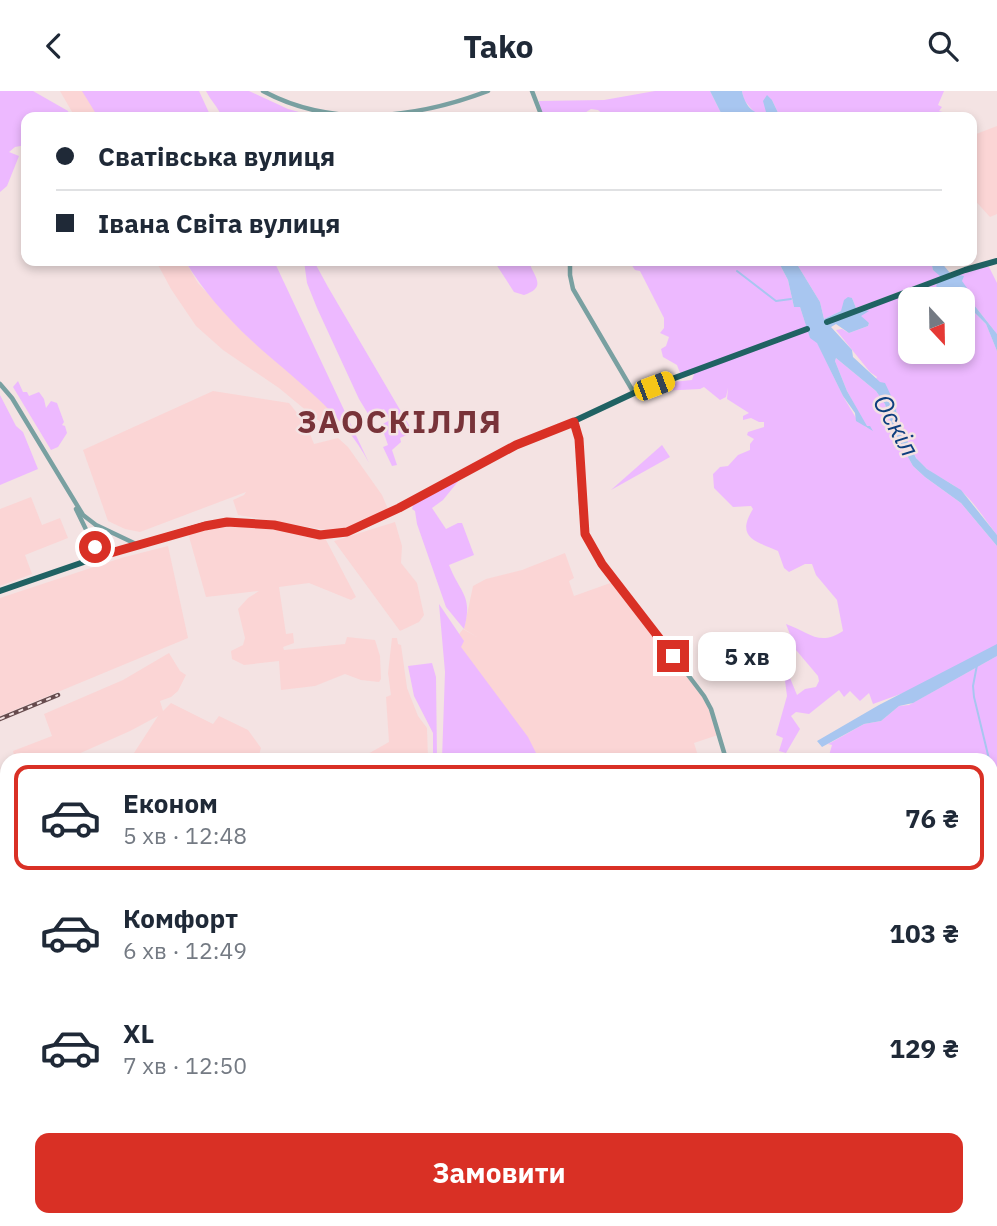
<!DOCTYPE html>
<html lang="uk">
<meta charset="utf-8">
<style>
body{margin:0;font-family:"IBM Plex Sans",sans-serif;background:#f6f6f7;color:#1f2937;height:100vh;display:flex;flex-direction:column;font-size:26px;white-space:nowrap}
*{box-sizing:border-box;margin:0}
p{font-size:23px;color:#747a83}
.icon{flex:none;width:38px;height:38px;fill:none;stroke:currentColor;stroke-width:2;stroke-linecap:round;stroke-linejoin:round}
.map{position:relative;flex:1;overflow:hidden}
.details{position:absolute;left:0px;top:662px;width:998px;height:474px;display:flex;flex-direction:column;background:#fff;border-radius:21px 21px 0 0;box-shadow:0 4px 10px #0003}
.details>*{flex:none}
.hud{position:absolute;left:21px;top:21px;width:956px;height:154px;border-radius:14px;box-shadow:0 4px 10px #0003;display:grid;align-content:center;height:154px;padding:0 35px;background:#fff}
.needle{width:46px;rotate:158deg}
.controls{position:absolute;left:898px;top:196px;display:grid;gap:14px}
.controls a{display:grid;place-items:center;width:77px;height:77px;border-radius:14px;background:#fff;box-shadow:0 4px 10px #0003;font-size:35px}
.end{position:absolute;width:32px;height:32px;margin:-16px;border:9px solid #d93025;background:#fff;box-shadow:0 0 0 4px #fff}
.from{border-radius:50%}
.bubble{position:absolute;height:49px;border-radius:14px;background:#fff;box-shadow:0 4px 10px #0003;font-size:23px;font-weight:800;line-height:49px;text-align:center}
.car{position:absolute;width:21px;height:42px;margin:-21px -10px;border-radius:9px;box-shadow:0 0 5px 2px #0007;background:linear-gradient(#f5c518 24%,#345 0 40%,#f5c518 0 76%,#345 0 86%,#f5c518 0)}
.hud b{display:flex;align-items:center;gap:24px;height:66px;font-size:26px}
.hud b+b{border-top:2px solid #e0e1e3}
.hud i{width:18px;height:18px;background:#1f2937}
ul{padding:12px 0 0;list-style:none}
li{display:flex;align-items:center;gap:21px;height:105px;margin:0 14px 10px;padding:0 21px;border:4px solid transparent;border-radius:14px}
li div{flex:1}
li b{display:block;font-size:26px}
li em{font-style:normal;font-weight:800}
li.on{border-color:#d93025}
li>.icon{width:63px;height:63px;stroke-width:1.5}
.primary-button{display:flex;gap:14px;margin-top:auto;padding:14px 35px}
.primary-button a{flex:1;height:80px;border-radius:14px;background:#d93025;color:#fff;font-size:28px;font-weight:800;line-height:80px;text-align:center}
header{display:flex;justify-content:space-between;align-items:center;height:91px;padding:0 35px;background:#fff;font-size:32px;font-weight:800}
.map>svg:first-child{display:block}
</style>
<header><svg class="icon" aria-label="back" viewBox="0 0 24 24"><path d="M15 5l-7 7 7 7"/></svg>Tako<svg class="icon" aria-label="search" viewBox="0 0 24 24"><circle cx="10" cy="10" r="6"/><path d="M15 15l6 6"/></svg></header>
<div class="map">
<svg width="997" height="1135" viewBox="0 0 997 1135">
<rect width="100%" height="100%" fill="#f4e3e3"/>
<g fill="#fbd5d5">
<polygon points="60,0 85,0 101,26 75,26"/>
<polygon points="997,35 997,123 990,126 971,105 971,45"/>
<polygon points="156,170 185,170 198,192 249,247 342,326 331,340 279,297 223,259 196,235 171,198"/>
<polygon points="213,300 289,312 306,333 314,353 338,347 348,356 382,404 388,418 344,438 332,440 238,424 233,409 244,404 246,401 140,441 125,438 108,430 83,359"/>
<polygon points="31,406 42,434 60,427 68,447 25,464 32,483 0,495 0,418"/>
<polygon points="395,431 402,455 401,472 417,492 424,524 419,531 400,540 334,450"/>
<polygon points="228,434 266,436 325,447 356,506 351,509 309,492 279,496 286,543 293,542 294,552 283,556 284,559 345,553 347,546 375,549 380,565 381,588 379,591 361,589 345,583 315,595 281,599 279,570 244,574 232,568 231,560 243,554 245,547 238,518 248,507 259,500 206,506 188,442"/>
<polygon points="168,455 188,547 0,625 0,507 121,467"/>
<polygon points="565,462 574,487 569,490 574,505 616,490 704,605 718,644 694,652 699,668 451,668 453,551 463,538 477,546 464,538 473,495 486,488 522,479"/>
<polygon points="392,547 397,547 398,553 401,554 407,597 418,625 427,637 428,668 359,668 389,651 386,606 391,604 388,582"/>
<polygon points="169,562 180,580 186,584 178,600 171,606 160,610 163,620 171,612 213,633 219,625 248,639 261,657 258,668 125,668 132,665 158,625 130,640 67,668 15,668 13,660 52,645 44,623 123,589"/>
<polygon points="0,725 7,746 7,863 0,864"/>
</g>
<g fill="#edb9ff">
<polygon points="0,0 33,0 68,20 70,26 26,26 26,54 15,56 9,61 19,65 7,95 0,101"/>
<polygon points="82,0 199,0 211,26 98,26"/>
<path d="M 206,0 L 249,0 L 288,18 L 317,26 L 222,26 C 218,16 211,10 206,0 Z"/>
<polygon points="655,0 710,0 723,26 606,26 598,19 591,18 578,26 542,26 539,10 604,9"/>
<polygon points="742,0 944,0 938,14 942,16 939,20 950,23 950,26 780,26 772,9 767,21 761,23 754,21 744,9"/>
<path d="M 185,170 L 274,170 L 369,372 C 343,321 292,287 251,249 C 225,225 203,199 185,170 Z"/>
<polygon points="304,170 317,170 316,174 328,196 413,341 400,347 401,351 392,359 397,374 392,375 383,356 388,354 381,334 390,329 384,318 370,326 359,308 317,217 307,192"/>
<path d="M 494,170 L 529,170 C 532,184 549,196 524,204 L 514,201 Z"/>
<path d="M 629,170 L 778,170 L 788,189 L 794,216 L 800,216 L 810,246 L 817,251 L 843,305 L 856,327 L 867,337 L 847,300 L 835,270 L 836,267 L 876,300 L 885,313 L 892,335 L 913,375 L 925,386 L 961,412 L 997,455 L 997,554 L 906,601 L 873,613 L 869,602 L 860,610 L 850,600 L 844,606 L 839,599 L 809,623 L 796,621 L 791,625 L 800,638 L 786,662 L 779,660 L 783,647 L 776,644 L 787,605 L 784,582 L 790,587 L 797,604 L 805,598 L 816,596 L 819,590 L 818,585 L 796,559 L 786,533 C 809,541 819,556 843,540 L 837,509 L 816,484 L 812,473 L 805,473 L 789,481 L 784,477 L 778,460 C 756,450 735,447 753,418 L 751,415 L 733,416 L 714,397 L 713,383 L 720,376 L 728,375 L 738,364 L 750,359 L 750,353 L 754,348 L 747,344 L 748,341 L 764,336 L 764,331 L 759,331 L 751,327 L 743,329 L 743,325 L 749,322 L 727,308 L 728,297 L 726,306 L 720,309 L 704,296 L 700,298 L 660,300 L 651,299 L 672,291 L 692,289 L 694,283 L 680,282 L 677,274 L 663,266 L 661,258 L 666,255 L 669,246 L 660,242 L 664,237 L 664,227 L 640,180 L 635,179 Z"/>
<polygon points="795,170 931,170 933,179 941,185 856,217 852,207 841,220 824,228 820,211"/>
<polygon points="985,176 989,176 997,192 997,243 970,209 959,184"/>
<path d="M 938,192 L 943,202 L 951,202 L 955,208 L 910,208 L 910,261 L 962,261 L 963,216 L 969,216 L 986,233 L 997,260 L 997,444 C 985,429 973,409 959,398 C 944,387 925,381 915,365 C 899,340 899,307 876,288 L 877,286 L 870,281 L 836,239 L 842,238 L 849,242 L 868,235 L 869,232 L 860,226 L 864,219 Z"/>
<polygon points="18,290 23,301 27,301 29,305 39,301 44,308 46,317 51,310 57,312 64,331 62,334 65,335 67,342 58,356 51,359 13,296"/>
<polygon points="0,304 16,335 23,341 38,378 0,394"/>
<polygon points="662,354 670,366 611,399"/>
<path d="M 460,388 L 443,409 L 432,417 L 446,438 L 458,432 L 462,432 L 474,464 L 449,474 C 461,504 473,504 464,538 L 446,516 L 417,433 L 415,420 L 412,418 L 413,414 Z"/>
<polygon points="439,513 464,550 461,556 528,646 539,668 442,668 445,581"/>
<polygon points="997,565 997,912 990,911 991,883 997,876 990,874 990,668 828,668 832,654 828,653 832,651 864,633 881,630 899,615 909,614"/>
<polygon points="432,572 436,586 437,668 433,668 433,642 414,605 408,575"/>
<polygon points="0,877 7,877 7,1129 50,1129 47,1135 0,1135 0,1085 4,1081 0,1074"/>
<polygon points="997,1035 997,1135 855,1135 855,1129 990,1129 991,1043"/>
<polygon points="54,1129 235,1129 237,1132 241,1129 248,1129 250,1135 51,1135"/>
<polygon points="253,1129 345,1129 346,1135 255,1135"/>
<polygon points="356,1129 439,1129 439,1135 358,1135"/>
</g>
<g fill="#a8c6f0">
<path d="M 710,0 L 742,0 C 744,12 753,26 766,21 L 763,10 L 767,4 L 772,9 L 780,26 L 723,26 Z"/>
<polygon points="778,170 795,170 820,211 824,228 841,220 844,209 848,206 852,207 856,217 869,220 861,225 869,232 868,235 849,242 836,233 831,236 852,259 853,266 880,291 885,292 894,311 900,335 916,367 927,378 961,399 997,444 997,455 961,412 925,386 913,375 893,339 885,313 876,300 836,267 835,270 847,300 867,335 870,335 873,340 856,330 855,322 843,305 817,252 810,247 800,216 794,216 788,189"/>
<polygon points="931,170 940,170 950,182 964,185 962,190 967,197 970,209 997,243 997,260 986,233 969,216 963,216 962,208 955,208 951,203 943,202 936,195 940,185 933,179"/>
<polygon points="997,553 997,565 913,612 899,615 881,630 864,633 822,656 817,650 879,614"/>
</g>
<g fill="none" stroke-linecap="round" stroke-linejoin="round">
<g stroke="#a8c6f0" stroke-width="2">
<polyline points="737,180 776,210 791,208"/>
<polyline points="977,574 973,595 974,606 989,668"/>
<polyline points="990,675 997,705"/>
<polyline points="990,1118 997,1113"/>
<polyline points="971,1135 978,1129"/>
</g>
<g stroke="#79a0a1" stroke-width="4.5">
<path d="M 263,0 C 333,38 417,27 488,0"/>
<polyline points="532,0 542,26"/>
<polyline points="570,170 570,184 573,198 634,302"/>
<polyline points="0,293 12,307 83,424 96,434 136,453"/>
<path d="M 574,331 C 585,371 574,417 590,455 L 704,605 L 711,618 L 726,668"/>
<polyline points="76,418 96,459 104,463"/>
</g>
<g stroke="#206263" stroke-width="6">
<polyline points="827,231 965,179 997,170"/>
<polyline points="0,500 107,463 205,434 242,431 274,434 320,444 347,441 399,417 516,354 557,338 634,302 807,238"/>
</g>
<g stroke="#674c4e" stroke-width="4.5">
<polyline id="rail" points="0,628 58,604"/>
</g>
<use href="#rail" stroke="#f4e3e3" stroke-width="2" stroke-dasharray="5" stroke-linecap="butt"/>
</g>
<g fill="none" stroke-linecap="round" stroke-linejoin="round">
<polyline stroke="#d93025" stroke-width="9" points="95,456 99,461 107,463 205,435 227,431 274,434 320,444 347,441 399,417 516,354 574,331 579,348 585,443 602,473 673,565"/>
</g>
<g text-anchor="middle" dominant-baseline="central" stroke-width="5" stroke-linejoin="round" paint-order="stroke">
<g font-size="26" font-style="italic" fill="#0d3e7e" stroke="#f4e3e3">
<text transform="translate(897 334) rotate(61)">Оскіл</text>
</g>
<g font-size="32" font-weight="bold" letter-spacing="2" fill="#783339" stroke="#f4e3e3">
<text x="400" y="330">ЗАОСКIЛЛЯ</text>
</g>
</g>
</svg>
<div class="controls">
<a><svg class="needle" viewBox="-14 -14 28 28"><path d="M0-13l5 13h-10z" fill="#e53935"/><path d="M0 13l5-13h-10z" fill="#747a83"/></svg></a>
</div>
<i class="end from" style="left:95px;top:456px"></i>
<i class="end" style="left:673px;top:565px"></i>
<div class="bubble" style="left:698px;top:541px;width:98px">5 хв</div>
<i class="car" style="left:654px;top:295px;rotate:69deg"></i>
<div class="hud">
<b><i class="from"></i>Сватівська вулиця</b>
<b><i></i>Івана Світа вулиця</b>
</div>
<section class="details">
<ul>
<li class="on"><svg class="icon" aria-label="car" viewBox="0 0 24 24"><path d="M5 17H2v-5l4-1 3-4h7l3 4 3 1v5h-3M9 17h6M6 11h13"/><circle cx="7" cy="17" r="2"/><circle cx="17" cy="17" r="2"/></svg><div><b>Економ</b><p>5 хв · 12:48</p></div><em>76 ₴</em></li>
<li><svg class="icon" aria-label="car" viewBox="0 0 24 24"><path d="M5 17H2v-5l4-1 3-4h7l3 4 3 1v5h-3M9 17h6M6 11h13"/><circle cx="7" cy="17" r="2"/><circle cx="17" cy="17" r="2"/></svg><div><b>Комфорт</b><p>6 хв · 12:49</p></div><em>103 ₴</em></li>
<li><svg class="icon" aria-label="car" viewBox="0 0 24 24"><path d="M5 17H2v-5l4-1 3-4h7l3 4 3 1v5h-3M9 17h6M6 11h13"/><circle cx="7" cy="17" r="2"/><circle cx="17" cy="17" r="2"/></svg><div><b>XL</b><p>7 хв · 12:50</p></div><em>129 ₴</em></li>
</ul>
<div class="primary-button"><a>Замовити</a></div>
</section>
</div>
